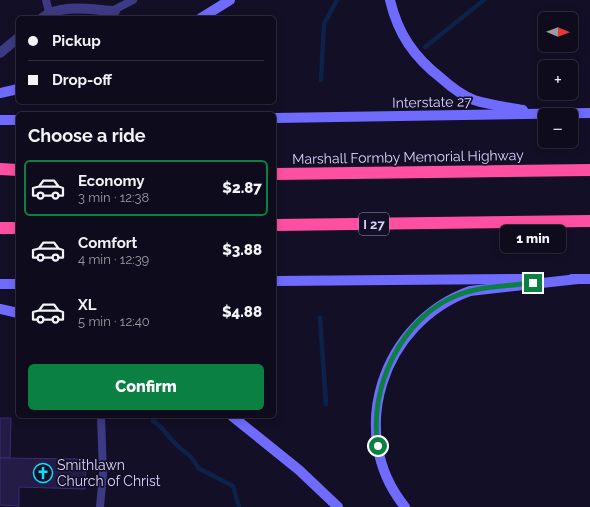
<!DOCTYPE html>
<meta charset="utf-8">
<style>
body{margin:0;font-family:Raleway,sans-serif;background:#1c1929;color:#f1f3f6;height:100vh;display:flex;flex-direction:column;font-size:15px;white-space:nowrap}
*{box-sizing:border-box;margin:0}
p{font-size:13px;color:#9b9ba3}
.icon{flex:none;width:22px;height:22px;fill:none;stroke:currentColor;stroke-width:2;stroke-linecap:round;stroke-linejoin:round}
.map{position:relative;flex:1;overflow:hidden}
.details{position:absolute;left:16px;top:112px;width:260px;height:306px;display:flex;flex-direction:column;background:#0e0b1c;border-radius:6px;box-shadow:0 2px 10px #0003,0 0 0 1px #2e2b3b}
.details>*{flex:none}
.guide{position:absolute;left:16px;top:16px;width:260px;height:88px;border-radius:6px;box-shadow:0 2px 10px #0003,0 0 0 1px #2e2b3b;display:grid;align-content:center;height:88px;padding:0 12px;background:#0e0b1c}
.needle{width:26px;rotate:91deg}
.tools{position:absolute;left:538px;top:12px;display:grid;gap:8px}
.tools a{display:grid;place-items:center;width:40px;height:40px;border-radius:6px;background:#0e0b1c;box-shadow:0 2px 10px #0003,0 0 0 1px #2e2b3b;font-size:20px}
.end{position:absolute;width:18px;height:18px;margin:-9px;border:5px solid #0b8043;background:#fff;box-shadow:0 0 0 2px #fff}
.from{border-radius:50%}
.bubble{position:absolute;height:28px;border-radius:6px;background:#0e0b1c;box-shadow:0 2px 10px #0003,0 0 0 1px #2e2b3b;font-size:13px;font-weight:800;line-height:28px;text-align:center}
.guide b{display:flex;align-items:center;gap:14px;height:38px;font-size:15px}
.guide b+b{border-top:1px solid #2e2b3b}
.guide i{width:10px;height:10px;background:#f1f3f6}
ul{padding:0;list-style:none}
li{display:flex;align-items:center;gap:12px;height:56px;margin:0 8px 6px;padding:0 4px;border:2px solid transparent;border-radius:6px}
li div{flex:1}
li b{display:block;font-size:15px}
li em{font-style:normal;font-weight:800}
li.current{border-color:#0b8043}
li>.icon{width:36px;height:36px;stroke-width:1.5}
h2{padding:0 12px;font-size:18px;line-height:48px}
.primary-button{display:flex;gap:8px;margin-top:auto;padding:8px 12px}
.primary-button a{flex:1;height:46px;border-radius:6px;background:#0b8043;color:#fff;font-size:16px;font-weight:800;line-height:46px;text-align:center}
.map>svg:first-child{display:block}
</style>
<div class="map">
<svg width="590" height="507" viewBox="0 0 590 507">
<rect width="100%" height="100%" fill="#130f26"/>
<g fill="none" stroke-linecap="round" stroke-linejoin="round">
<g stroke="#0c2248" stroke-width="4.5">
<polyline points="425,47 484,0"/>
<polyline points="321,80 324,24 337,0"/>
<polyline points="320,318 326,404"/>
<path d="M 155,416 L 153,421 C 161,425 166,434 173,441 C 182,452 192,454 198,468 L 233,486 L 239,507"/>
</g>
</g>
<g fill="#241b47" stroke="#3b2d73">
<polygon points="0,418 11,418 10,458 0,458"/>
<polygon points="0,458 86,459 85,489 19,487 19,506 0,505"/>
</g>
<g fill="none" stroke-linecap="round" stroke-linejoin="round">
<g stroke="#3d3a85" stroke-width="8">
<polyline points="46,0 49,12"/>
<polyline points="113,18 110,12 133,0"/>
<polyline points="100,507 103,474 101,416"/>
</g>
<g stroke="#3d3a85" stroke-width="10">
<path d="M 42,18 C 60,3 93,10 115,11"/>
<polyline points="0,53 18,38"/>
</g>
<g stroke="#6f6bff" stroke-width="10">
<path d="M 390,0 C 398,34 414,57 441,78 C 451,87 461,95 474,100 C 489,105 507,107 523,110"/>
<polyline points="201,18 230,0"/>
<polyline points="0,93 18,89"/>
<polyline points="274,118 590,113"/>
<polyline points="0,120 18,120"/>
<polyline points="572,279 590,279"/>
<polyline points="274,281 522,279"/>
<polyline points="0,284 18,284"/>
<polyline points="0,309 18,313"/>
<polyline points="232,416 299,470 338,507"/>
<path d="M 405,507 C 345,433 383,322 470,291 L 578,279"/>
</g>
<g stroke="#ff4fa3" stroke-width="12">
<polyline points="0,169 18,170"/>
<polyline points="274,174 590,170"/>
<polyline points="274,225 590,221"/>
<polyline points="0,228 18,228"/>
</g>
</g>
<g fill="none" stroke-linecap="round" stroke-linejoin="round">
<path stroke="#0b8043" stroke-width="5" d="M 378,446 C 368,389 401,317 458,295 C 481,286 508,286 533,283"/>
</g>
<defs>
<g id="church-ring" transform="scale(1)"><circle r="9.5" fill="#130f26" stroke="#00e5ff" stroke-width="1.5"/><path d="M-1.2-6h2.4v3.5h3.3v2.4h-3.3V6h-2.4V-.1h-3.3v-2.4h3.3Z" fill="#00e5ff"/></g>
</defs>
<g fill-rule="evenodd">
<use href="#church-ring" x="43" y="473"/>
</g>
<g text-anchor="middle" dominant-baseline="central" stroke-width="3.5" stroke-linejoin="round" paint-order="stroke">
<rect fill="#130f26" stroke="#9e99be" stroke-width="1" x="359" y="213" width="30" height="22" rx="3"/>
<g font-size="13" font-weight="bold" fill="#d9d4ff">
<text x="374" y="224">I 27</text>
</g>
<g font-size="14" fill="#d9d4ff" stroke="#130f26">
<text transform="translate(432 102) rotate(-1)">Interstate 27</text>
<text transform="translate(408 157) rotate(-1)">Marshall Formby Memorial Highway</text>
</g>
<g font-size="14" fill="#d9d4ff" stroke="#130f26" text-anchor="start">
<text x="57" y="465">Smithlawn<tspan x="57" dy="16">Church of Christ</tspan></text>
</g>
</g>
</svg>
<div class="tools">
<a><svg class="needle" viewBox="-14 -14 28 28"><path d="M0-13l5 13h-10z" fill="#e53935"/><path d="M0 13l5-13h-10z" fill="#9b9ba3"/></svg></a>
<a>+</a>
<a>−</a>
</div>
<i class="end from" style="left:378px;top:446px"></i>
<i class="end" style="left:533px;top:283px"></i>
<div class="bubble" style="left:500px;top:225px;width:66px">1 min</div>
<div class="guide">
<b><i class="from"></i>Pickup</b>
<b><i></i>Drop-off</b>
</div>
<section class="details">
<h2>Choose a ride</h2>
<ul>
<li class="current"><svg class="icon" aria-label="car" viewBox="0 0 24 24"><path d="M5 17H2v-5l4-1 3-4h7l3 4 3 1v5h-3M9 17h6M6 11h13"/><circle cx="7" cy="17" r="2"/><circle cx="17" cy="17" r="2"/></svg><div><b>Economy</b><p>3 min · 12:38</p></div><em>$2.87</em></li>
<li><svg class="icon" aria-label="car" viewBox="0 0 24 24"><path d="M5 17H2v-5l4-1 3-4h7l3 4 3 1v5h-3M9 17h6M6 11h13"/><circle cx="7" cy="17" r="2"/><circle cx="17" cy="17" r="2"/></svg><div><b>Comfort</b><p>4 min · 12:39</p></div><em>$3.88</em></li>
<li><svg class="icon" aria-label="car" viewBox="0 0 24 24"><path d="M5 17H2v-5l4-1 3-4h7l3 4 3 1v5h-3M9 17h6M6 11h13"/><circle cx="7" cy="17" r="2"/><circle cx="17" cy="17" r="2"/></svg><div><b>XL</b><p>5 min · 12:40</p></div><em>$4.88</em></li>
</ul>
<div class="primary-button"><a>Confirm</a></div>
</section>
</div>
